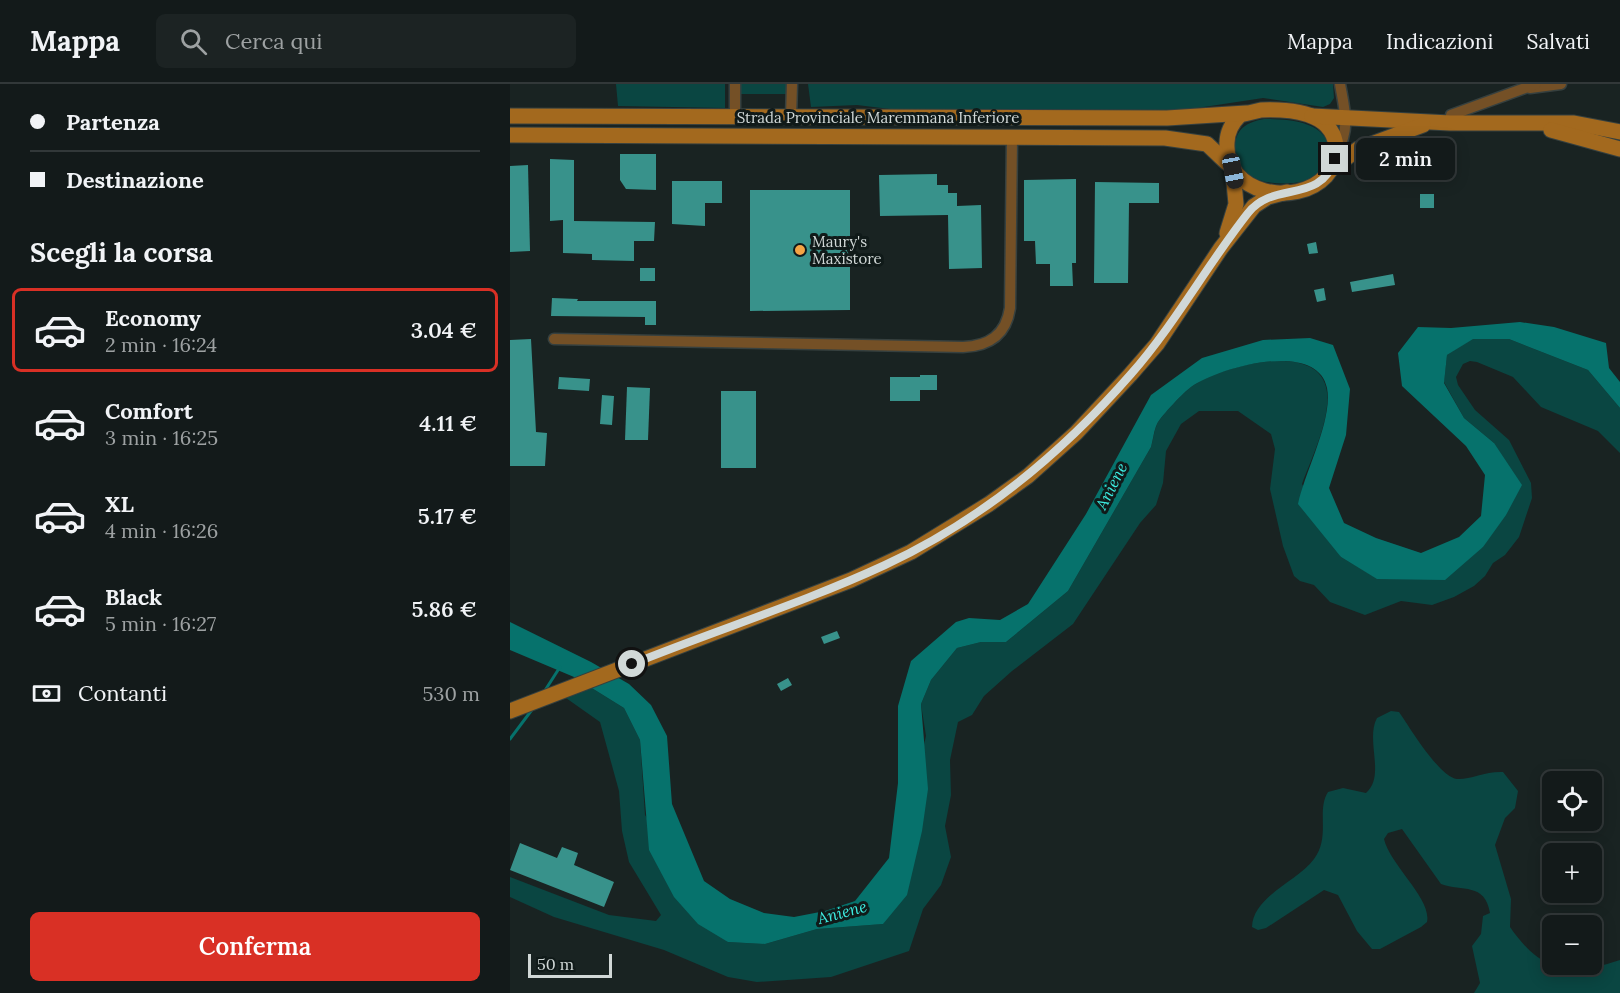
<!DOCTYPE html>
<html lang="it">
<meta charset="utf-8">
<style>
body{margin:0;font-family:Lora,serif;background:#1c2323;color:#f1f3f6;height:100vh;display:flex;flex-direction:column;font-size:22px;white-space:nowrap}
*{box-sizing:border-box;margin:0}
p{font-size:20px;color:#9da1a2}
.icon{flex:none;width:33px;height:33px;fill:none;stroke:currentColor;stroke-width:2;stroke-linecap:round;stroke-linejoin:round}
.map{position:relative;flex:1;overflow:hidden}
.drawer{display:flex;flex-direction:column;background:#131a1a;width:510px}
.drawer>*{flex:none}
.guide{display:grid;align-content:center;height:132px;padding:0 30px;background:#131a1a}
.buttons{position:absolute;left:1032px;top:687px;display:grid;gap:12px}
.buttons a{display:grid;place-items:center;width:60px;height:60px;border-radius:9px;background:#131a1a;box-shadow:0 3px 15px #0003,0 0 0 2px #323839;font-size:30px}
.scale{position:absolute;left:18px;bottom:15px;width:84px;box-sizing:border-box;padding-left:6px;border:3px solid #d1d8d7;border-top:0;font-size:16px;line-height:21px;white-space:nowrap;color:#d1d8d7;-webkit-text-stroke:4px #101a19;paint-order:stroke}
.end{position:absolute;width:27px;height:27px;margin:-14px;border:8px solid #d1d8d7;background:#111;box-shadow:0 0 0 3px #111}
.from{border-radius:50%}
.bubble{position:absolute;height:42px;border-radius:9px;background:#131a1a;box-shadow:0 3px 15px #0003,0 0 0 2px #323839;font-size:20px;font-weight:600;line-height:42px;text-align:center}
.car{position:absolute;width:18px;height:36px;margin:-18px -9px;border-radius:8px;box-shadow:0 0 4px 2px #0007;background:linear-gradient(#222 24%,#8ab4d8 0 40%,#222 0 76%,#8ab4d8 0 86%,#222 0)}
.guide b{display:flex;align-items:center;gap:21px;height:57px;font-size:22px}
.guide b+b{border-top:2px solid #323839}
.guide i{width:15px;height:15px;background:#f1f3f6}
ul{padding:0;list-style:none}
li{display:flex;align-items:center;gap:18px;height:84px;margin:0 12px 9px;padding:0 18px;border:3px solid transparent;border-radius:9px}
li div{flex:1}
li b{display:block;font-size:22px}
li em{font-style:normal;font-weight:600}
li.active{border-color:#d93025}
li>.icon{width:54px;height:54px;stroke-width:1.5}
h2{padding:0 30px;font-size:27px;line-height:72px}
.pay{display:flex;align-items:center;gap:15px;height:66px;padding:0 30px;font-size:22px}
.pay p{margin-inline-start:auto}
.action{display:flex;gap:12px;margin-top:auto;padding:12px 30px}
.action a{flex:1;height:69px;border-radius:9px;background:#d93025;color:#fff;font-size:24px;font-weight:600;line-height:69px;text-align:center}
header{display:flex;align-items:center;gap:36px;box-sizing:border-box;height:84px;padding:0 30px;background:#131a1a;border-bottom:2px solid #323839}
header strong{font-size:28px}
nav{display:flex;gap:33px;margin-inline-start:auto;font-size:21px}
.search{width:420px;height:54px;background:#1c2323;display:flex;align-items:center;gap:15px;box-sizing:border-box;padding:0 21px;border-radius:9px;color:#9da1a2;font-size:22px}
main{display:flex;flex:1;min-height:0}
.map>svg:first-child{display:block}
</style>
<header>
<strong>Mappa</strong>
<div class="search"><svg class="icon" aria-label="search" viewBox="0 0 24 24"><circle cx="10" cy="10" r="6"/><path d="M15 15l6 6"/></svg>Cerca qui</div>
<nav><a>Mappa</a><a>Indicazioni</a><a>Salvati</a></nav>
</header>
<main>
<section class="drawer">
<div class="guide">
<b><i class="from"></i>Partenza</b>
<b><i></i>Destinazione</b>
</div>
<h2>Scegli la corsa</h2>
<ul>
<li class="active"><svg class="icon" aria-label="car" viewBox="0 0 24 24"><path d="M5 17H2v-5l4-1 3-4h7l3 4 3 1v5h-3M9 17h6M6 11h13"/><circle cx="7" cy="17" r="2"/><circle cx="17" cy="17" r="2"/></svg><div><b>Economy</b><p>2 min · 16:24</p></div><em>3.04 €</em></li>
<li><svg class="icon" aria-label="car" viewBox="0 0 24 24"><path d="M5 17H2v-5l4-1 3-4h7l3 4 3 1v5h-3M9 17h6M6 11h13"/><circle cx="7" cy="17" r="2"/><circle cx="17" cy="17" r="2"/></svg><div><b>Comfort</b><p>3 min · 16:25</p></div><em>4.11 €</em></li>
<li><svg class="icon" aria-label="car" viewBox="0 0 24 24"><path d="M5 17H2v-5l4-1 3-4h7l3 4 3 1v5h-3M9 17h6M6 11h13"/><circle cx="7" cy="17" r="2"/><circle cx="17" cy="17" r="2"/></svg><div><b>XL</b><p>4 min · 16:26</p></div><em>5.17 €</em></li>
<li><svg class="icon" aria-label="car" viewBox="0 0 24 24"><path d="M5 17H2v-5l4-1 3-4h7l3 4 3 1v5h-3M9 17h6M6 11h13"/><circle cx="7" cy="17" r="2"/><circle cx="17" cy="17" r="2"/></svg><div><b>Black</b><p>5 min · 16:27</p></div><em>5.86 €</em></li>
</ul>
<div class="pay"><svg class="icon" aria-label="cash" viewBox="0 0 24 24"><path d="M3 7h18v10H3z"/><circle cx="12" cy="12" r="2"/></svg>Contanti<p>530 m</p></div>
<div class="action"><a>Conferma</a></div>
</section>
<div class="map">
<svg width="1110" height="909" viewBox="0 0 1110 909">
<rect width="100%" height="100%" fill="#192322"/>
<g fill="#0a4642">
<polygon points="106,0 215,0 215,24 108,22"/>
<rect x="230" y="0" width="46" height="10"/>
<polygon points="298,0 823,0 824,14 820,20 813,23 753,14 674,26 380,25 347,21 301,23"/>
<path d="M 754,35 C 777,35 821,37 819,70 C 818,77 814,86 809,90 C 793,103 754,102 738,91 C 733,87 729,81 725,77 C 723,51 728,40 754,35 Z"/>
<path d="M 963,254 L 999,255 L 1078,286 L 1110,324 L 1110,369 L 1088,347 L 1031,323 L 1003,293 L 967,278 L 960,277 L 953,280 L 946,293 L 948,301 L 965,326 L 999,356 L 1021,399 L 1022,414 L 1009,453 L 995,471 L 983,479 L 975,492 L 964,502 L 944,513 L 922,521 L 891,517 L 855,531 L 820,518 L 804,501 L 790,497 L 784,492 L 773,462 L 760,405 L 765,365 L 761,350 L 728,327 L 689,327 L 671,340 L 656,367 L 653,399 L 646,421 L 630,439 L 563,540 L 502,587 L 474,612 L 462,631 L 448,638 L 440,676 L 441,711 L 435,742 L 441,773 L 431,801 L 413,825 L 399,867 L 321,893 L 247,898 L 218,893 L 154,866 L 44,833 L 0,813 L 0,793 L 99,831 L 146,837 L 151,831 L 119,778 L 112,747 L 109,707 L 90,638 L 56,614 L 64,593 L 114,624 L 130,656 L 135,731 L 218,858 L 255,860 L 307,845 L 373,840 L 416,652 L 411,620 L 421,596 L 447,564 L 471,558 L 496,558 L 558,507 L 641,363 C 643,356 644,347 647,340 C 651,332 673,309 681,303 C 708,283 805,256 816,303 C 823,331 801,375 792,400 L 831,473 L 868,495 L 897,494 L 973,463 L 984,359 L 954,334 L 934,298 L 937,271 Z"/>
<path d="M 881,627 L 889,628 C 899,642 929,693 947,695 C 959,696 976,687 993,688 L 1008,707 L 1005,724 L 995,734 L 985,761 L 1001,815 L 1000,843 C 1032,889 1059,893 1110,876 L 1110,909 L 964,909 L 970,899 L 962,862 L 971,850 L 973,832 L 980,829 C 975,798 952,808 931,800 L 892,745 L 878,749 L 874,755 C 880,781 922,815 917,838 L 911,843 L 870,865 L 862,865 L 847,847 L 828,811 L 814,806 L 756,844 L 748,846 L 742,843 C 743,812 787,798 804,775 C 821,752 806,727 818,708 L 833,704 L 856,709 C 876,692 855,656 867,634 Z"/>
</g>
<path fill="#06726c" d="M 1010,238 L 1044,243 L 1096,259 L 1099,284 L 1110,298 L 1110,324 L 1078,286 L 999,255 L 963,255 L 937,271 L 934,299 L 954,334 L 984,359 L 1012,401 L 996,431 L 973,463 L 935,496 L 867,495 L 831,473 L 788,420 C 795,387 823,336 817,304 C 807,255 708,284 681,303 C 674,308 651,332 647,340 C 644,346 643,356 641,363 L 558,507 L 496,558 L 471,558 L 447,564 L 421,596 L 411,620 L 418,705 L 412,747 L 397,811 L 373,840 L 307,845 L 255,860 L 218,858 L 188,840 L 164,813 L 139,766 L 130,656 L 114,624 L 64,593 L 0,566 L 0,538 L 81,578 L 119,600 L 141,621 L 157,652 L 162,720 L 194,797 L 220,815 L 254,829 L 284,833 L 315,827 L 345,817 L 379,774 L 388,699 L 388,622 L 401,577 L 446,538 L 459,534 L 490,536 L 518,520 L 576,430 L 641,311 L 692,274 L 753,256 L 800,254 L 823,261 L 840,305 L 836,351 L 819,404 L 834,439 L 866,454 L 911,469 L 949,453 L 971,432 L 975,391 L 956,362 L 892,302 L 888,269 L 908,243 L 941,244 Z"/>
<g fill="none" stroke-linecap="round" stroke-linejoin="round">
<g stroke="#06726c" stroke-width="3">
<polyline points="34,608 50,583"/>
<polyline points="0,655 24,623"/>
</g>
</g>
<g fill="#38928b">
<rect x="907" y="61" width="29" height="31"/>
<polygon points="110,70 146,70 146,106 116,105 110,96"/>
<polygon points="40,75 64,76 64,137 145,138 144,157 124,157 124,177 82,176 82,170 53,169 53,136 40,137"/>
<polygon points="18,81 20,167 0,168 0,82"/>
<polygon points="427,90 427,101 438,101 438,109 447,109 447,122 471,121 472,184 439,185 438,131 370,132 369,91"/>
<polygon points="566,95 566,179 562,179 563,202 540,202 540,180 526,180 525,157 514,157 514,96"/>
<polygon points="162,97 212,97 212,119 195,119 195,142 162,140"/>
<polygon points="585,98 649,99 649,119 619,119 618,199 584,199"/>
<polygon points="240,106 340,106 340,226 240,227"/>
<rect x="910" y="110" width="14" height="14"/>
<polygon points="806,158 808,169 799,170 797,160"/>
<rect x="130" y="184" width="15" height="13"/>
<polygon points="883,190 885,201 842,208 840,198"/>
<polygon points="814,204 816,216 807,218 804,206"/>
<polygon points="42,214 68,215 67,217 146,217 146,241 135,241 135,233 41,232"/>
<polygon points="21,255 26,348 37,349 35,382 0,382 0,256"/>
<polygon points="410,291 427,291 427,306 410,306 410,317 380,317 380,293 410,293"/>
<polygon points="49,293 80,295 79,307 48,305"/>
<polygon points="117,303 140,304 138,356 115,356"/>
<rect x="211" y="307" width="35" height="77"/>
<polygon points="92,311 104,312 102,341 90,340"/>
<polygon points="327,547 330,554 314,560 311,553"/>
<polygon points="278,594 282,601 271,607 267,600"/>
<polygon points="10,759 47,774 52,763 68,769 64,781 104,798 94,823 0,786"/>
</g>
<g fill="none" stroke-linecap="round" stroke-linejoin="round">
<g stroke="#36403f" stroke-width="13">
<g id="minor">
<polyline points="225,0 225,33"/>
<polyline points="1020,4 1051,0"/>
<polyline points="281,33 282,0"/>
<polyline points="940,39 941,31 1026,0"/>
<path d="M 827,67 C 841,46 834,23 830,0"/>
<path d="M 44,255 L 453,263 C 479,262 496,251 500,224 L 502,54"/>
</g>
</g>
<g stroke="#36403f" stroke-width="17">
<g id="secondary">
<path d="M 751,26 C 779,25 822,27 826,62 C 828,73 823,84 816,92 C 786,124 714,110 717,59 C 717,48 722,39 730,31 Z"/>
<polyline points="0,32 657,34 736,29"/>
<polyline points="802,32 940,39 1064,39 1110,48"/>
<polyline points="1041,46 1110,65"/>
<polyline points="0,51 655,54 697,60 717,79"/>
<polyline points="823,84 848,65 913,41"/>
<polyline points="717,149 726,120 723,88"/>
<polyline points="0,627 341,496 401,468 479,420 518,392 566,349 620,291 647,260 711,164 744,122 758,113 777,108"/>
</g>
</g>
<use href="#minor" stroke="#745026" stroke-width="10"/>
<use href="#secondary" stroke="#a3691e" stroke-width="15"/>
</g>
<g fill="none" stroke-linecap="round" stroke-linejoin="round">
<path stroke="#d1d8d7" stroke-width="8" d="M 122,580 C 206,546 293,519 375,481 C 470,437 553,368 621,290 C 665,240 697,181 738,129 C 764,96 810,121 825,75"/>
</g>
<circle fill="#f4a444" stroke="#101a19" stroke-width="2" cx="290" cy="166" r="6"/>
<g text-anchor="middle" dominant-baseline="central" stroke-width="6" stroke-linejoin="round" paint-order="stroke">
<g font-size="15" fill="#d1d8d7" stroke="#101a19">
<text x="368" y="33">Strada Provinciale Maremmana Inferiore</text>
</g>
<g font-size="15" fill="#d1d8d7" stroke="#101a19" text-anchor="start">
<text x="302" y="157">Maury's<tspan x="302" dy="17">Maxistore</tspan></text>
</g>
<g font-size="16" font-style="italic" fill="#3debe0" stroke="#101a19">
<text transform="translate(601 402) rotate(-63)">Aniene</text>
<text transform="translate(332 828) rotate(-15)">Aniene</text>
</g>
</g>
</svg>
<div class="buttons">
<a><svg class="icon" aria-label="locate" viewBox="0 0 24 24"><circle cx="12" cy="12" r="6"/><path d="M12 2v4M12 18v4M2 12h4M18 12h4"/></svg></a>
<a>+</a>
<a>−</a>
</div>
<div class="scale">50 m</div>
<i class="end from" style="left:122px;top:580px"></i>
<i class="end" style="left:825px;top:75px"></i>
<div class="bubble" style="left:846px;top:54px;width:99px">2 min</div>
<i class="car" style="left:723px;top:87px;rotate:169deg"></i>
</div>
</main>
